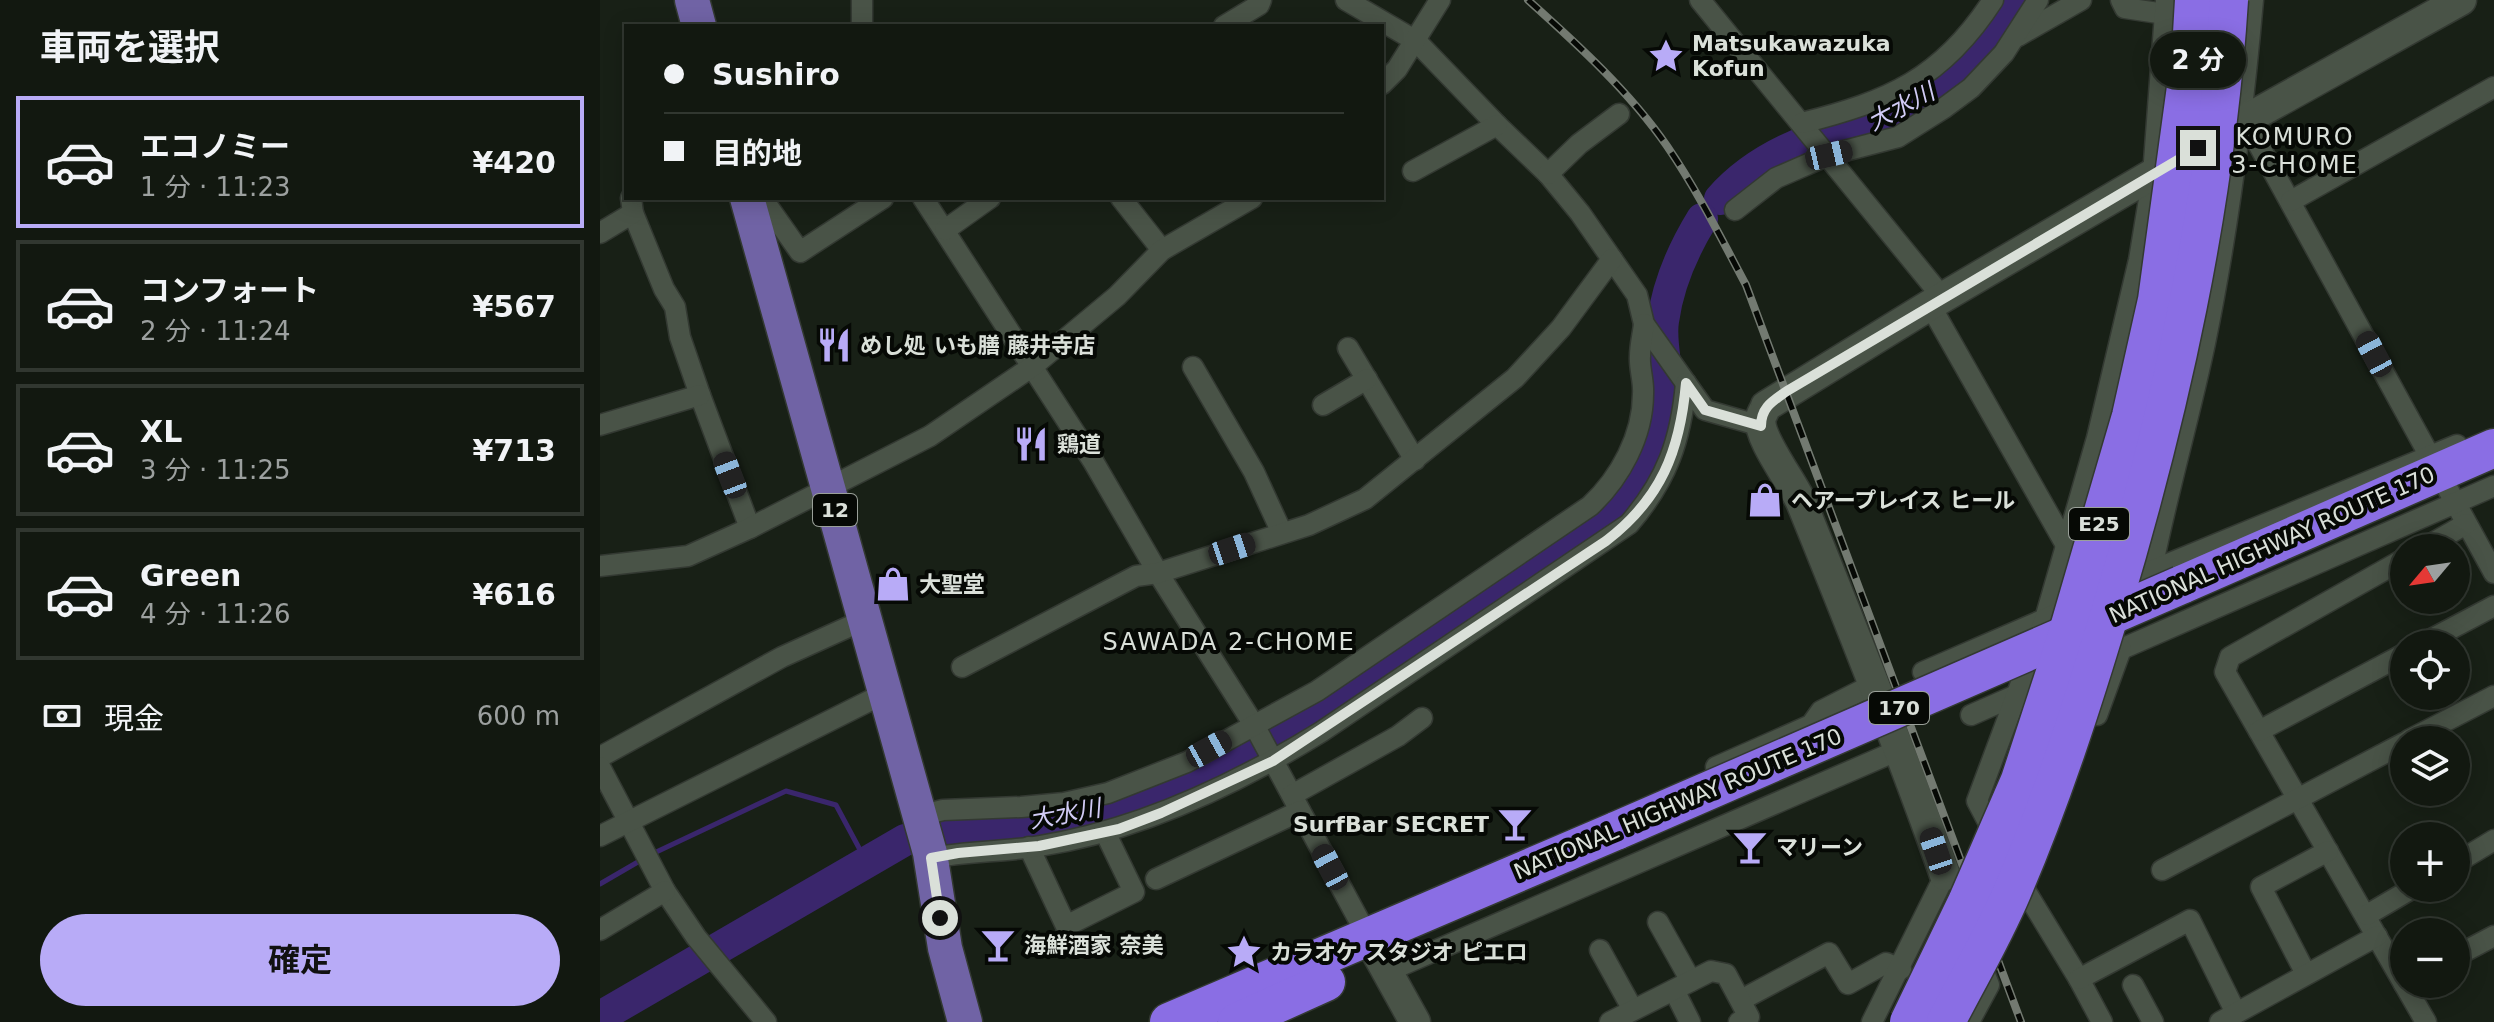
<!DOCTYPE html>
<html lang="ja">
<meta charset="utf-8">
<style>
body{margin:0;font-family:"DejaVu Sans","Noto Sans JP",sans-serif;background:#1f251e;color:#f1f3f6;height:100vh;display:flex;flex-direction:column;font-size:30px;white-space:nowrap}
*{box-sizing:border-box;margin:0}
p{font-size:26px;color:#9ca09f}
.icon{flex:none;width:44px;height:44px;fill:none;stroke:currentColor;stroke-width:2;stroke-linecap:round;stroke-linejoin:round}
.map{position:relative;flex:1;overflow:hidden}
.details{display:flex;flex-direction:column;background:#121810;width:600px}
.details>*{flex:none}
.banner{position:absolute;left:24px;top:24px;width:760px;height:176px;border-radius:0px;box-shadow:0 4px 20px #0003,0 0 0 2px #313730;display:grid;align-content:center;height:176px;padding:0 40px;background:#121810}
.needle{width:52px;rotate:241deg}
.controls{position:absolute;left:1790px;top:534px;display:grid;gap:16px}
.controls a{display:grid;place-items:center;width:80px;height:80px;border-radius:50%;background:#121810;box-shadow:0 4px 20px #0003,0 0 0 2px #313730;font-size:40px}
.end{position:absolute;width:36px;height:36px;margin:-18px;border:10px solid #dae0d9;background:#111;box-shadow:0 0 0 4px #111}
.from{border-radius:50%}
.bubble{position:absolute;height:56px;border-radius:28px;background:#121810;box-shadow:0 4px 20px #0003,0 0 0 2px #313730;font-size:26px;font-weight:700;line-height:56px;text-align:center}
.car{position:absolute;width:24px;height:48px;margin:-24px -12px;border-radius:10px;box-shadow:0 0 6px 2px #0007;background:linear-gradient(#222 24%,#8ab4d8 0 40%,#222 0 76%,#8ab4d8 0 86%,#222 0)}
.banner b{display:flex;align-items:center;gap:28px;height:76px;font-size:30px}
.banner b+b{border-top:2px solid #313730}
.banner i{width:20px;height:20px;background:#f1f3f6}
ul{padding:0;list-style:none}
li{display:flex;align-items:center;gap:24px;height:132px;margin:0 16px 12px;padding:0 24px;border:4px solid #313730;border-radius:0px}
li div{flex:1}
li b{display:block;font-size:30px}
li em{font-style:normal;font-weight:700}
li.current{border-color:#b8abf7}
li>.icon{width:72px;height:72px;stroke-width:1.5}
h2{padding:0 40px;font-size:36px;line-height:96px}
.pay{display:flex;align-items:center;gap:20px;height:88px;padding:0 40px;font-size:30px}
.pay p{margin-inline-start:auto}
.cta{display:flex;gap:16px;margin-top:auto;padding:16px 40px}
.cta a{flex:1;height:92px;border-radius:48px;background:#b8abf7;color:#111;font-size:32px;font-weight:700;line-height:92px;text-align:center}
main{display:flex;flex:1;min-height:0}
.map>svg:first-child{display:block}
</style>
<main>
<section class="details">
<h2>車両を選択</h2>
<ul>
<li class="current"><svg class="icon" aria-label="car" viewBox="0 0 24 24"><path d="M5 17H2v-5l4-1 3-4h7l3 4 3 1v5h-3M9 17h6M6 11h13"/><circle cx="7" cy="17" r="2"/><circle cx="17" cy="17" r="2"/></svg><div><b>エコノミー</b><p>1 分 · 11:23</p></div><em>¥420</em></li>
<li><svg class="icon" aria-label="car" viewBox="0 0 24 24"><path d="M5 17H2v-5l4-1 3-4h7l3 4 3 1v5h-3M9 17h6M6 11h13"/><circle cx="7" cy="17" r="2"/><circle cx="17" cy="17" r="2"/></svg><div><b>コンフォート</b><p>2 分 · 11:24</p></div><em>¥567</em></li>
<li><svg class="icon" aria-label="car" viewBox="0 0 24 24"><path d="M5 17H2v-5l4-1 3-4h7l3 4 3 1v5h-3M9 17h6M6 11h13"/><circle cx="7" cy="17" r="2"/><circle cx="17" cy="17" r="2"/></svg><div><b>XL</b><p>3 分 · 11:25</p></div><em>¥713</em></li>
<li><svg class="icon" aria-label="car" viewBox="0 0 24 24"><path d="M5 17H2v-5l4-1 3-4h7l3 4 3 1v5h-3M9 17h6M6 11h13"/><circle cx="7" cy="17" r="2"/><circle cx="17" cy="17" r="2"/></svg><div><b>Green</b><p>4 分 · 11:26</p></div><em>¥616</em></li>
</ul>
<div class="pay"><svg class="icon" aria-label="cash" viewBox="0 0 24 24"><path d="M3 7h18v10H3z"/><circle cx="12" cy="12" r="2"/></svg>現金<p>600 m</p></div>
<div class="cta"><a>確定</a></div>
</section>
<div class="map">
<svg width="1894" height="1022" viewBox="0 0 1894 1022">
<rect width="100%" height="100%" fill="#182016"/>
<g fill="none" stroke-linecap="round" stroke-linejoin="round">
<g stroke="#3a266c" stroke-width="5">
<polyline points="52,854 186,791 236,805 266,861"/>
<polyline points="0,884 43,859"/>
</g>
<g stroke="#3a266c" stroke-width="32">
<path d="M 1120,199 C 1140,176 1168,158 1195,146 C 1219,135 1248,135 1273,125 C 1332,102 1384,57 1412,0"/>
<path d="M 0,1017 L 305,840 L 349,829 L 439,824 L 478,817 L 559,792 L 599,774 L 650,750 L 710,717 L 997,524 C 1040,485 1070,441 1067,381 C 1066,362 1060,340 1063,321 C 1068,284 1083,250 1102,219"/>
</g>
<g stroke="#333932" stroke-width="23">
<g id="street">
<polyline points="262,0 262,26"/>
<polyline points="746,0 816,41 897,125 948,174 980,213 1037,295 1044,324 1105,410 1161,426"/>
<polyline points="1100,0 1343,298"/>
<polyline points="1521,0 1525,8 1565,14"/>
<polyline points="624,26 659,5 661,0"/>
<polyline points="1418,36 1481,0"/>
<polyline points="782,84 797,69 840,0"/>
<polyline points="1645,120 1894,573"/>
<path d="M 1202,123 C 1289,101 1342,79 1393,0"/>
<polyline points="813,171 897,125"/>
<polyline points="948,174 979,144 1019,114"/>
<polyline points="31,198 33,213 64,289 75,307 80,337 100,395 150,528"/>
<polyline points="162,198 200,252 283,198"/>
<polyline points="323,198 493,461 558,573 654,725 768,937"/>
<polyline points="521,198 562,250"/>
<polyline points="1691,201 1894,87"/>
<polyline points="1135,210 1176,178 1229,155 1298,137 1344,108 1371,88 1404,53 1438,0"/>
<polyline points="345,230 390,198"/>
<polyline points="0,233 33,213"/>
<polyline points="1330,305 1466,545"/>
<polyline points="748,348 815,460"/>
<polyline points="593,367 654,472 682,533"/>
<polyline points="723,405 767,379"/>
<polyline points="0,425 100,395"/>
<polyline points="1824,548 1866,524"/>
<polyline points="1804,559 1630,657 1625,672 1804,984"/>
<polyline points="0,566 88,556 150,528 330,436 433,366 517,296 562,250 652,198"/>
<path d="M 1552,569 C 1567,493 1589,419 1605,343 C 1628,231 1643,114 1653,0"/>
<polyline points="1517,585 1857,445"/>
<polyline points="1822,644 1894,606"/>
<polyline points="1494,661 1894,486"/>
<polyline points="362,667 536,576 558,573 709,525 765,499 915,378 961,328 1012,259"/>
<polyline points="1323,672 1445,619 1497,438 1539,260 1553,175 1566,0"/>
<polyline points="1371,715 1421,693"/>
<polyline points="1497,715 1521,649"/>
<polyline points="1659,731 1804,654"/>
<polyline points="1809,740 1894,696"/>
<polyline points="0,757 182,657 266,619"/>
<polyline points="0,767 65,891 96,937 166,1022"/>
<polyline points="1116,767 1211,725 1221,711 1274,684"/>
<polyline points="692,795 798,736 822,718"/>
<path d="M 319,816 L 343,810 L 421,807 L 464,803 L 508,793 L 587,762 L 717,691 L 990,506 C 1020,478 1043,436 1043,394 C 1044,381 1039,368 1040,356 C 1040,345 1043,334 1044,324"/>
<polyline points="0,836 285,693"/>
<polyline points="1397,839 1377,801 1445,619 1477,604"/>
<polyline points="429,847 466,926 534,892 505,832"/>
<path d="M 331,858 C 367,851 404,852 440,846 C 540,830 635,785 721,732 L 1029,524 C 1067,480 1081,440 1086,383"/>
<polyline points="1856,863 1894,840"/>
<polyline points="1562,870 1804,743"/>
<polyline points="1417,877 1479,979 1502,1022"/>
<polyline points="556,879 700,811"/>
<polyline points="1767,915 1813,888"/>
<polyline points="1058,922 1091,981"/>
<polyline points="0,930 65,891"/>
<polyline points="1000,950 1033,1010"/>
<polyline points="1856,956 1894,936"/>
<polyline points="786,972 1301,749"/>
<polyline points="1706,974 1661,887 1728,851"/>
<polyline points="1479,979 1590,920 1636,1013"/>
<polyline points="1804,984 1826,1022"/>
<polyline points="1533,985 1553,1022"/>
<polyline points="1074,990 1090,1022"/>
<polyline points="1141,1000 1229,953 1248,984 1286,963 1301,969"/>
<polyline points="1010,1022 1111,971 1126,974 1149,1017 1139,1022"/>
<polyline points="1272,1022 1345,875"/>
<polyline points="1369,1022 1389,985 1378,957"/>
<polyline points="1620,1022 1777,936"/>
</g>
</g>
<g stroke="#333932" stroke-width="33">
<g id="secondary">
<path d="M 1345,875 C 1301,750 1252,627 1202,504 C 1194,484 1156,436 1161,417 C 1161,416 1166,407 1166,406 L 1330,305 L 1645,120 L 1861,0"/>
<polyline points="768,937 815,1022"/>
</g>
</g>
<g stroke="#333932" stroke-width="37">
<g id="primary">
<polyline points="92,0 99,26"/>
<polyline points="147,198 330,853 345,948 365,1022"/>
</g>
</g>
<g stroke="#333932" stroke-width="41">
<g id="highway">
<polyline points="1581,585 1894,448"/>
<polyline points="569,1022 1018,830"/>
<polyline points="637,1022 726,982"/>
</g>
</g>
<use href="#street" stroke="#495347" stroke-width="20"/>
<use href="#secondary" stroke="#495347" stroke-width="30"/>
<use href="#primary" stroke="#7063a5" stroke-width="34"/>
<use href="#highway" stroke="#8a6ee4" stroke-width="38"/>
<g stroke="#737a71" stroke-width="8">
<path id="rail" d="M 928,0 C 977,44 1029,91 1067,146 C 1097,190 1121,238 1146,285 L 1421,1022"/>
</g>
<use href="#rail" stroke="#060905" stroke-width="5" stroke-dasharray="15" stroke-linecap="butt"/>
<g stroke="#333932" stroke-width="41" stroke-linecap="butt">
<g id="highway-bridge">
<polyline points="1018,830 1581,585"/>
<polyline points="1309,1022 1367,902 1420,780 1465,642 1531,416 1557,300 1591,50 1594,0"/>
<path d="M 1346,1022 C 1368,979 1393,937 1412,892 C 1452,799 1483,703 1512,606 C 1571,409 1616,206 1629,0"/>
</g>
</g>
<use href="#highway-bridge" stroke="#8a6ee4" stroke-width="38"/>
</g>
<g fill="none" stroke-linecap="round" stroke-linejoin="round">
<path stroke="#dae0d9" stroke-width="10" d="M 340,918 L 331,858 L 358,853 L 439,846 L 519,829 L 561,813 L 673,761 L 1006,541 C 1061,499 1080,451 1086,383 L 1105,410 L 1161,426 C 1161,407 1173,401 1187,391 L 1598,148"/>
</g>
<defs>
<g id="sight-bare" transform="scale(2.76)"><path d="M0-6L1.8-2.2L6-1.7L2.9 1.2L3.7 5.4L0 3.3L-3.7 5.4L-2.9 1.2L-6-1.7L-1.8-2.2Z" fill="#b8abf7" stroke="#060905" stroke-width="2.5" paint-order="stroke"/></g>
<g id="restaurant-bare" transform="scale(2.76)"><path d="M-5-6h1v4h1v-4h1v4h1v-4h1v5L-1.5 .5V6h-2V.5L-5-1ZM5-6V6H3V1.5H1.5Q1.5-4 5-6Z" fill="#b8abf7" stroke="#060905" stroke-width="2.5" paint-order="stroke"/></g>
<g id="shop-bare" transform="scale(2.76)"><path d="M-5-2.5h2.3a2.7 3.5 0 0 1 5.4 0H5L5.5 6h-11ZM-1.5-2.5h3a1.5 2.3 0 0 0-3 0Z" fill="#b8abf7" stroke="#060905" stroke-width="2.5" paint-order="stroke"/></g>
<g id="bar-bare" transform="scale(2.76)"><path d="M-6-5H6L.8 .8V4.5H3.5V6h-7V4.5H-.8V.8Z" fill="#b8abf7" stroke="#060905" stroke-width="2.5" paint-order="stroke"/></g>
</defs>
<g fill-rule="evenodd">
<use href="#sight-bare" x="1066" y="56"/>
<use href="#restaurant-bare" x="234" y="345"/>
<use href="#restaurant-bare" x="431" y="444"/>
<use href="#shop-bare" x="1165" y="500"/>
<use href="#shop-bare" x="293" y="584"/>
<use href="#bar-bare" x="915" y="824"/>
<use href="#bar-bare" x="1150" y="847"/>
<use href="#bar-bare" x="398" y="945"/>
<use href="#sight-bare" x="644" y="952"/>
</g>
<g text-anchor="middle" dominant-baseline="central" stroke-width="8" stroke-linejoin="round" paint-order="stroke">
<g fill="#060905" stroke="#9aa099" stroke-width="2">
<rect x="213" y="494" width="44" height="32" rx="6"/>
<rect x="1469" y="508" width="60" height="32" rx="6"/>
<rect x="1269" y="692" width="60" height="32" rx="6"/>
</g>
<g font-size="20" font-weight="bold" fill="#dae0d9">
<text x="235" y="510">12</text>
<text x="1499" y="524">E25</text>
<text x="1299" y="708">170</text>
</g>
<g font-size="22" font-weight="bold" fill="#dae0d9" stroke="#060905" text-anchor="start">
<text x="1092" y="43">Matsukawazuka<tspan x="1092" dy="25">Kofun</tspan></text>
<text x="260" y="345">めし処 いも膳 藤井寺店</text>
<text x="457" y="444">鶏道</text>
<text x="1191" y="500">ヘアープレイス ヒール</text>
<text x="319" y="584">大聖堂</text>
<text x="889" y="824" text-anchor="end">SurfBar SECRET</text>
<text x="1176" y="847">マリーン</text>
<text x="424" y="945">海鮮酒家 奈美</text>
<text x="670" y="952">カラオケ スタジオ ピエロ</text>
</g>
<g font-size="22" fill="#dae0d9" stroke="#060905">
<text transform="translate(1672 545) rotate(-24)">NATIONAL HIGHWAY ROUTE 170</text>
<text transform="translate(1078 804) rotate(-23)">NATIONAL HIGHWAY ROUTE 170</text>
</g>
<g font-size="24" font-style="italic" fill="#d1cbf5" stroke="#060905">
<text transform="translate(1301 107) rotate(-28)">大水川</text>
<text transform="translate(465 814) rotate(-10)">大水川</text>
</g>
<g font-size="24" letter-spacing="2" fill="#dae0d9" stroke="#060905">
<text x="1695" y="137">KOMURO<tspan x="1695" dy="28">3-CHOME</tspan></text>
<text x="629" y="642">SAWADA 2-CHOME</text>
</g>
</g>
</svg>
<div class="controls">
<a><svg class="needle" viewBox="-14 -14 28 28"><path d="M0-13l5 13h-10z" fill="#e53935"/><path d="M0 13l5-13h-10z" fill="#9ca09f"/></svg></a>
<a><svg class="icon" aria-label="locate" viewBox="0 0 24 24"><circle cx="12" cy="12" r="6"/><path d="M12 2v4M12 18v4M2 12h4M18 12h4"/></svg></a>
<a><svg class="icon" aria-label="layers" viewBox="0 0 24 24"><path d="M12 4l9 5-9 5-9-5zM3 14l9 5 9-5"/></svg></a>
<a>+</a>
<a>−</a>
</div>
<i class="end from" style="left:340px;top:918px"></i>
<i class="end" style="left:1598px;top:148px"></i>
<div class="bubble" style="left:1550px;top:32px;width:96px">2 分</div>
<i class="car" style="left:1229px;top:155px;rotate:77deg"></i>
<i class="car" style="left:1774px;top:354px;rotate:332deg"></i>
<i class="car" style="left:130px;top:475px;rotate:339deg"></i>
<i class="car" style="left:632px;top:549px;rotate:72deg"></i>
<i class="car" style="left:609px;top:749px;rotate:61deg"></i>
<i class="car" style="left:1336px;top:851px;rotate:341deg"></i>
<i class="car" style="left:730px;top:867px;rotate:332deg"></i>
<div class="banner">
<b><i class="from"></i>Sushiro</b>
<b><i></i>目的地</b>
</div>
</div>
</main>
